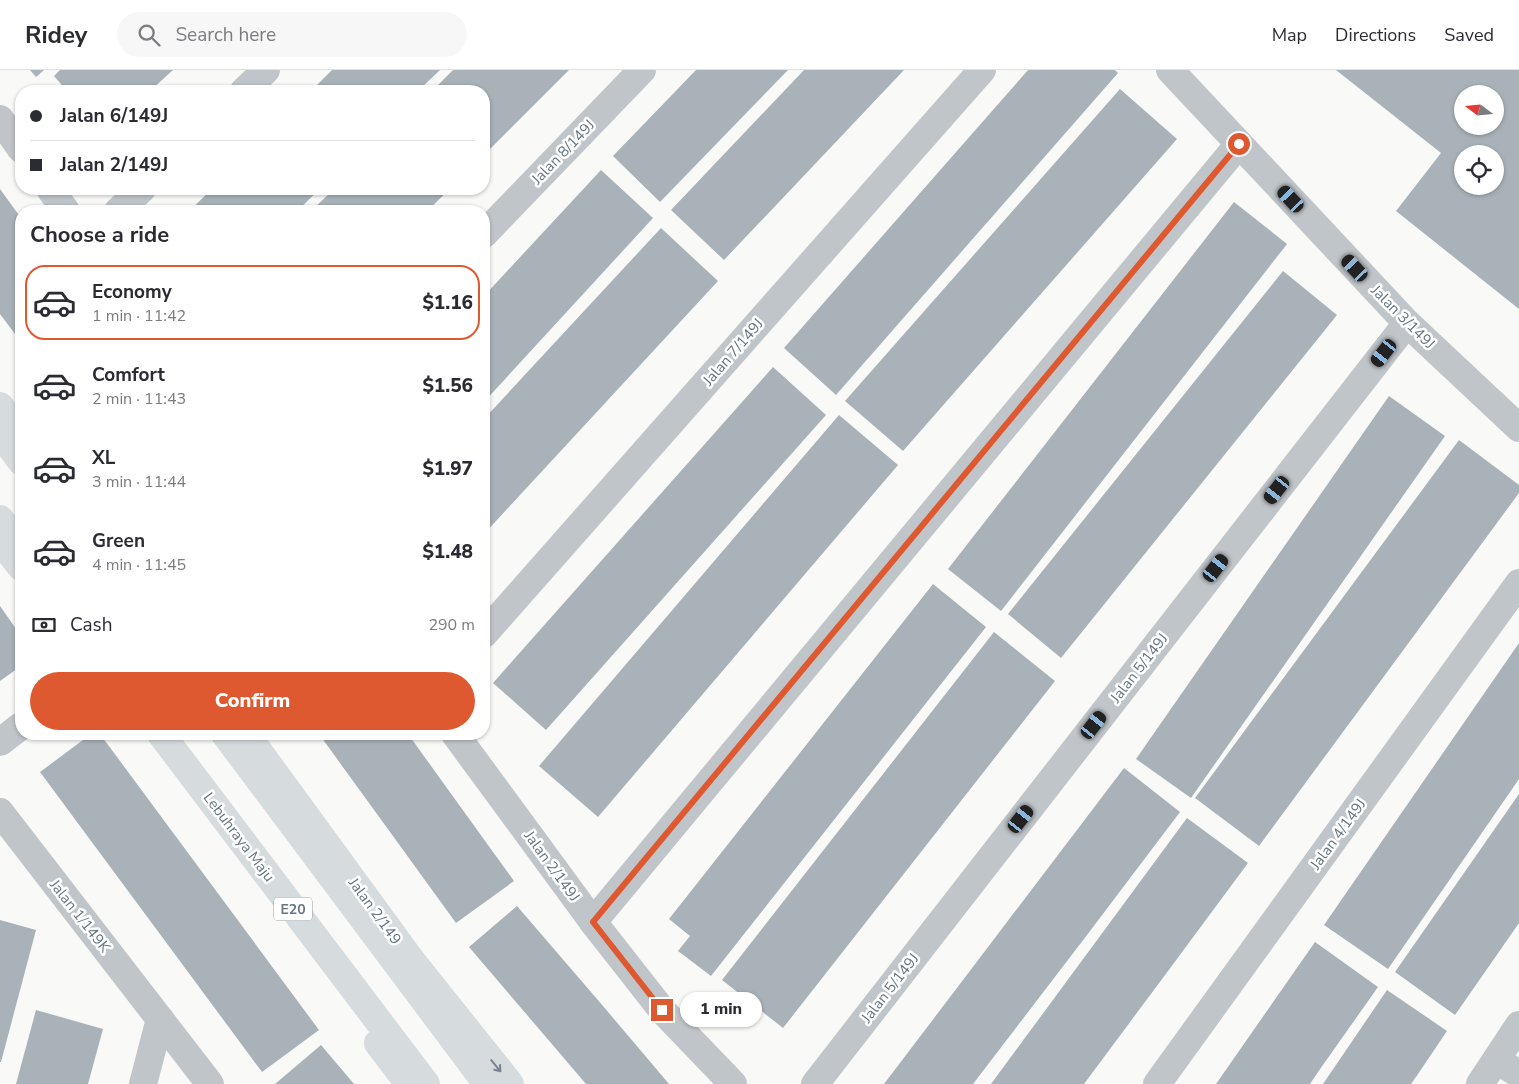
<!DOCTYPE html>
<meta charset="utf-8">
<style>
body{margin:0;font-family:"Nunito Sans",sans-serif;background:#f7f7f7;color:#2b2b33;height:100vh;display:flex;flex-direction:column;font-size:19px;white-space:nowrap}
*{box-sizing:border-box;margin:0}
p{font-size:16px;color:#7c7c81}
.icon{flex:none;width:28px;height:28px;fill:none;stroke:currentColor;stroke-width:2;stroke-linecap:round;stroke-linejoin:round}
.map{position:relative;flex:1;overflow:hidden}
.panel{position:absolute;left:15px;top:135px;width:475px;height:535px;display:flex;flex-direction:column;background:#fff;border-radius:20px;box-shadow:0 1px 4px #0004}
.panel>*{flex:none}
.hud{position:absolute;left:15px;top:15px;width:475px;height:110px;border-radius:20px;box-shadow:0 1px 4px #0004;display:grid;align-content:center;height:110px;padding:0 15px;background:#fff}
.needle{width:32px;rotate:286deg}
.buttons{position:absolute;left:1454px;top:15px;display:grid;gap:10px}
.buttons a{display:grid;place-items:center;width:50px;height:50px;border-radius:50%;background:#fff;box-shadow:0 1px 4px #0004;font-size:25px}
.end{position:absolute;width:22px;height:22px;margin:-11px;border:6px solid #df5930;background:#fff;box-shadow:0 0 0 2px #fff}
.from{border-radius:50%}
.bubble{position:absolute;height:35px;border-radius:18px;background:#fff;box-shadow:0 1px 4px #0004;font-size:16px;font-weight:800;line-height:35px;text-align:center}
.car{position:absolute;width:15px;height:30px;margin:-15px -8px;border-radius:6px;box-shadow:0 0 4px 1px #0007;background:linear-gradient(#222 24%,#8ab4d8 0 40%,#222 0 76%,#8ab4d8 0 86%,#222 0)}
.hud b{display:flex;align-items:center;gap:18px;height:48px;font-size:19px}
.hud b+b{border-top:1px solid #e1e1e2}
.hud i{width:12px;height:12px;background:#2b2b33}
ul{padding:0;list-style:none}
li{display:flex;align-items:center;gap:15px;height:75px;margin:0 10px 8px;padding:0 5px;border:2px solid transparent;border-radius:20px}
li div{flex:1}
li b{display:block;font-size:19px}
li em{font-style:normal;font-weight:800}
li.current{border-color:#df5930}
li>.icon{width:45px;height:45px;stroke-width:1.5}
h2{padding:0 15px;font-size:22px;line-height:60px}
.pay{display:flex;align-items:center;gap:12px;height:55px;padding:0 15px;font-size:19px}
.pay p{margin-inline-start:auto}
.action{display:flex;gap:10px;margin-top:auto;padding:10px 15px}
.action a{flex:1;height:58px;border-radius:30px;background:#df5930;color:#fff;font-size:20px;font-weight:800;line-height:58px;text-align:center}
header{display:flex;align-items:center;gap:30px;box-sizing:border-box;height:70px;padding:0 25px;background:#fff;border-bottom:1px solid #e1e1e2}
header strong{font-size:24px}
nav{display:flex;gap:28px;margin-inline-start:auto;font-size:18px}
.search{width:350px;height:45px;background:#f7f7f7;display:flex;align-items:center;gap:12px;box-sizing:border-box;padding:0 18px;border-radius:28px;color:#7c7c81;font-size:19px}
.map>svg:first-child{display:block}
</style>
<header>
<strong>Ridey</strong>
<div class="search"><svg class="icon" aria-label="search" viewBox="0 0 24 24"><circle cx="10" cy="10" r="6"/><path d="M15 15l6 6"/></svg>Search here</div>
<nav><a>Map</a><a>Directions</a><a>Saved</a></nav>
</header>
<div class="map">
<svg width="1519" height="1014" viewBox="0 0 1519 1014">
<rect width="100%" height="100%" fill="#f9f9f7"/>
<g fill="#a9b2b8" fill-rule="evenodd">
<polygon points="30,0 44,0 36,7"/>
<polygon points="60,0 173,0 150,21 67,21 54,6"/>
<polygon points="332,0 440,0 418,21 311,21"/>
<polygon points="453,0 569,0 484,85 484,21 432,21"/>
<polygon points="696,0 788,0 660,132 613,86"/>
<polygon points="804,0 904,0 724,190 671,140"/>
<polygon points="1028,0 1115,0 1118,3 836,325 784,278"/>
<path d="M 1336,0 L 1519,0 L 1519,239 L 1396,141 L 1441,83 ZM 1462,24 L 1495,24 L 1495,56 L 1462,56 ZM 1462,84 L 1495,84 L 1495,116 L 1462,116 Z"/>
<polygon points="1120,19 1177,69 903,381 845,331"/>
<polygon points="601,100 653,148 484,332 484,226"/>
<polygon points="0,119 21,148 21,272 0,244"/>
<polygon points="212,119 320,119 297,141 189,141"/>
<polygon points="334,119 450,119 427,141 311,141"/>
<polygon points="1234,132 1287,174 1001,541 948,499"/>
<polygon points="661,158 718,211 484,464 484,349"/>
<polygon points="1283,201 1337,245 1061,588 1008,544"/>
<polygon points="773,297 826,345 546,660 493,613"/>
<polygon points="1389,326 1445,366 1191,728 1136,689"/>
<polygon points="839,345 898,395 598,747 539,696"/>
<polygon points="1459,370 1519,415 1519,423 1259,776 1195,728"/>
<polygon points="933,514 986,557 711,906 678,881 690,866 669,849"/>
<polygon points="0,536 21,566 21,596 0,611"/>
<polygon points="994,562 1055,611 783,958 722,910"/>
<polygon points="1519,573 1519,709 1388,899 1324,855"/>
<polygon points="91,664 100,664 319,960 262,1002 40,702"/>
<polygon points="319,664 408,664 514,811 456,853"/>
<polygon points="1124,698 1180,742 1087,865 973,1014 884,1014"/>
<polygon points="1519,724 1519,853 1455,945 1395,902"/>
<polygon points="1187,748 1248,793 1171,897 1084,1014 991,1014"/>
<polygon points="517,836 603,936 669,1014 586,1014 469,877"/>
<polygon points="0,850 36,860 1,992 0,992"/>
<polygon points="1315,872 1378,917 1318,1002 1310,1014 1216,1014"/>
<polygon points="1387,920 1447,961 1418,1004 1411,1014 1323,1014"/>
<polygon points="36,940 103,959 88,1014 16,1014"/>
<polygon points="321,975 354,1014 275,1014"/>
</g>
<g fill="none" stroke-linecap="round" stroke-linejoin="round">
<g stroke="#c0c5c9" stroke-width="28">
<polyline points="1170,0 1407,253 1519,358"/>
<polyline points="244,21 266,0"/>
<polyline points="0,49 21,79"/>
<polyline points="50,119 66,141"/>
<polyline points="118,141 142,119"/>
<polyline points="484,164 642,0"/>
<polyline points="484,564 982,0"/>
<polyline points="455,664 593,852 662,940 733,1014"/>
<polyline points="0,672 21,656"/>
<polyline points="0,742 210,1014"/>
<polyline points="593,852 1239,74"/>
<polyline points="1496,990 1519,1004"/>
<polyline points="143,1014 160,949"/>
<polyline points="815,1014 1407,253"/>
<polyline points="1157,1014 1519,513"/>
<polyline points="1480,1014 1519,955"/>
</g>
<g stroke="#d6dbde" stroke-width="28">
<polyline points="0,336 21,364"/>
<polyline points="0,470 21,497"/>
<polyline points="246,664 411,890 510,1014"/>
<polyline points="378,973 409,1014"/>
</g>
<g stroke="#d6dbde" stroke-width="28">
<polyline points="0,363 21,391"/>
<polyline points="0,449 21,477"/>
<polyline points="161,664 426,1014"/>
<polyline points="225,664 487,1014"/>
</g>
</g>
<defs><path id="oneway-shaft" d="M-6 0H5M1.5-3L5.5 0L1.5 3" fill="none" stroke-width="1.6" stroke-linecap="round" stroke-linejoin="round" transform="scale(1.25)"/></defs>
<use stroke="#76848f" href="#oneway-shaft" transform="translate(496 996) rotate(51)"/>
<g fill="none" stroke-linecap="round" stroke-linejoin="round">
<polyline stroke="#df5930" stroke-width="6" points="662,940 593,852 1239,74"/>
</g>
<g text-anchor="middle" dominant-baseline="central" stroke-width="5" stroke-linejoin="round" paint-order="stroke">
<rect fill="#fff" stroke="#939ea7" stroke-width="1" x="274" y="827.5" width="38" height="23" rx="4"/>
<g font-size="14" font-weight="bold" fill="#657581">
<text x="293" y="839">E20</text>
</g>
<g font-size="15" fill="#657581" stroke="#fff">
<text transform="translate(563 82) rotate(-46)">Jalan 8/149J</text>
<text transform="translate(1403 247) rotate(45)">Jalan 3/149J</text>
<text transform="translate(733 282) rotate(-49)">Jalan 7/149J</text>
<text transform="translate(1139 598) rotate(-52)">Jalan 5/149J</text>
<text transform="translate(1338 764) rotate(-54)">Jalan 4/149J</text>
<text transform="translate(239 767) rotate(53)">Lebuhraya Maju</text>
<text transform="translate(552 796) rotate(54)">Jalan 2/149J</text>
<text transform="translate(375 841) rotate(54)">Jalan 2/149</text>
<text transform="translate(80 846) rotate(52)">Jalan 1/149K</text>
<text transform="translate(890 918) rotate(-52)">Jalan 5/149J</text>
</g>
</g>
</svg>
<div class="buttons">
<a><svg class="needle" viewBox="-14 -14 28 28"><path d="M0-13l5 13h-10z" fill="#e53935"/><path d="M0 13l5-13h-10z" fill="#7c7c81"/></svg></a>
<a><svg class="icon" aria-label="locate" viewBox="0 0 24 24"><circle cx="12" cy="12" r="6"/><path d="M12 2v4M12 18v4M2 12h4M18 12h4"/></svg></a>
</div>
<i class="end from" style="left:1239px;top:74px"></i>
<i class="end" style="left:662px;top:940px"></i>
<div class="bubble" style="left:680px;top:922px;width:82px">1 min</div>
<i class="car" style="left:1291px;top:129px;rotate:317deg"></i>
<i class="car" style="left:1355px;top:198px;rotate:317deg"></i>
<i class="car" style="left:1384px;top:283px;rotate:218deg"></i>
<i class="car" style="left:1277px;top:420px;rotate:218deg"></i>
<i class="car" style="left:1216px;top:498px;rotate:38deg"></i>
<i class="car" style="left:1094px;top:655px;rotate:38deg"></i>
<i class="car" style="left:1021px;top:749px;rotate:38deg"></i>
<div class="hud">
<b><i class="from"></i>Jalan 6/149J</b>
<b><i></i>Jalan 2/149J</b>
</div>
<section class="panel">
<h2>Choose a ride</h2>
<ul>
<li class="current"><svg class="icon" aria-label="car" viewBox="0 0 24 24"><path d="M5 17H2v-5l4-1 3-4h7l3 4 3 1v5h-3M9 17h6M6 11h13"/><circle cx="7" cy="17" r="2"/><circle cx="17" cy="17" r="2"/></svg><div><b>Economy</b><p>1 min · 11:42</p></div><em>$1.16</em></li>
<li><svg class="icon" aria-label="car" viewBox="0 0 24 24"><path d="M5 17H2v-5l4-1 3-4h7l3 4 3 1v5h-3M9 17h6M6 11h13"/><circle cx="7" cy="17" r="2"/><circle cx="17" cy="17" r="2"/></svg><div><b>Comfort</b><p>2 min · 11:43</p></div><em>$1.56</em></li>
<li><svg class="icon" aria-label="car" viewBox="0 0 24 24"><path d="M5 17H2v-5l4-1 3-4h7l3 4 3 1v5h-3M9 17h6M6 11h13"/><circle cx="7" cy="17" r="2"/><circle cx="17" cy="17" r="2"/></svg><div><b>XL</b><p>3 min · 11:44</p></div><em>$1.97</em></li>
<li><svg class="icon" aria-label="car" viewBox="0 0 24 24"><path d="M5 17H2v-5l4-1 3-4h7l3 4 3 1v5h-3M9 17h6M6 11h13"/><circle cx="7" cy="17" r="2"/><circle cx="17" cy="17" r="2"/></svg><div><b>Green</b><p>4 min · 11:45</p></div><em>$1.48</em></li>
</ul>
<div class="pay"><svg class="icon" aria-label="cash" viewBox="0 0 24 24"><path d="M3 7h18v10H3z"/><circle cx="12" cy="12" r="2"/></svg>Cash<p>290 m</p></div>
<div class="action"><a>Confirm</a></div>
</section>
</div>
